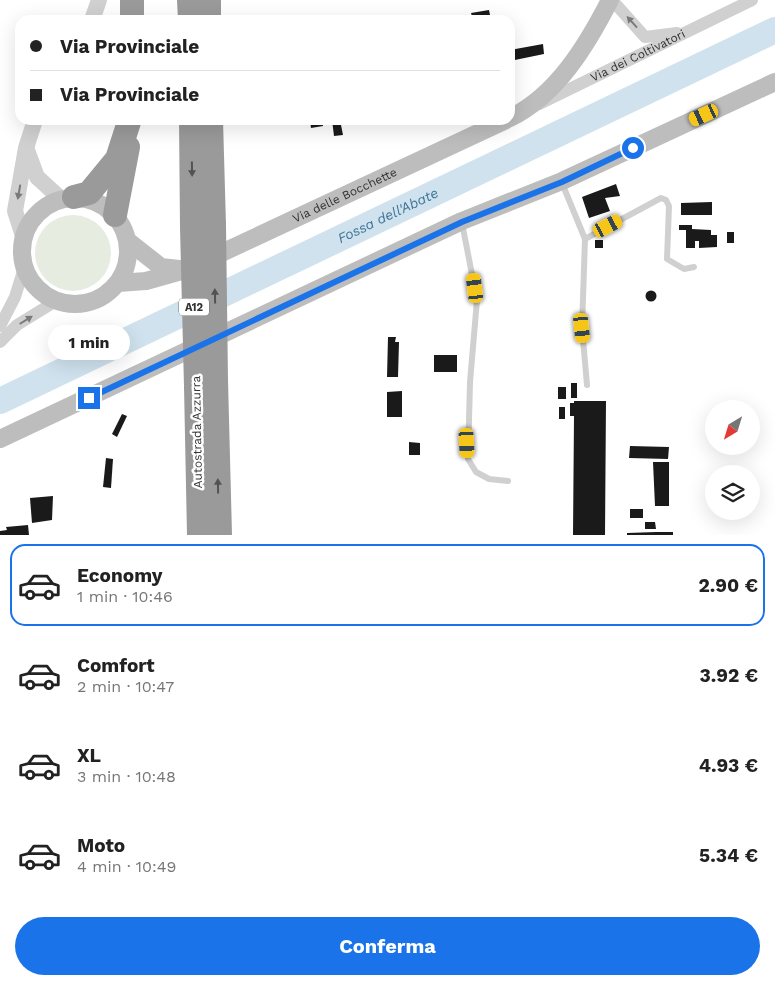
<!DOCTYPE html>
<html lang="it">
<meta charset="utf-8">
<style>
body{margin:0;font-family:"Work Sans",sans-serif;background:#f6f6f6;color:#222;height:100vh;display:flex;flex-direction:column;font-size:19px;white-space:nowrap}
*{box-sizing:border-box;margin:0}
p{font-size:16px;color:#767676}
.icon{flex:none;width:28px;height:28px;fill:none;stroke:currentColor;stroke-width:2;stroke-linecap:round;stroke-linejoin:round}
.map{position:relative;height:535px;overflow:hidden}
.sheet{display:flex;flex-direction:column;background:#fff;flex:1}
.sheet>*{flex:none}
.guide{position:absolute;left:15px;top:15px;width:500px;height:110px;border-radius:15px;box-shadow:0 5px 20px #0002;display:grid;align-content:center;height:110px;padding:0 15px;background:#fff}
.needle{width:32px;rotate:218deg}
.tools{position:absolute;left:705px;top:400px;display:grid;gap:10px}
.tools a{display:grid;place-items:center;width:55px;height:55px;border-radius:50%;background:#fff;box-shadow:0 5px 20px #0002;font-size:25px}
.end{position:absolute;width:22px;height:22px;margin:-11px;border:6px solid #1a73e8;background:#fff;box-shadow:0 0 0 2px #fff}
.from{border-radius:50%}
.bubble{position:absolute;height:35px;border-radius:18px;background:#fff;box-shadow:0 5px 20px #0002;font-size:16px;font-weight:700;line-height:35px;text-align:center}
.car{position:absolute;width:15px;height:30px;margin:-15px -8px;border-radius:6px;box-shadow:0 0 4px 1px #0007;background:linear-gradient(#f5c518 24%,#345 0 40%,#f5c518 0 76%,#345 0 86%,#f5c518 0)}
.guide b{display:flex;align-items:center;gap:18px;height:48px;font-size:19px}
.guide b+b{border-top:1px solid #e0e0e0}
.guide i{width:12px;height:12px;background:#222}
ul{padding:9px 0 0;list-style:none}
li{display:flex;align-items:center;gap:15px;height:82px;margin:0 10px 8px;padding:0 5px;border:2px solid transparent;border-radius:15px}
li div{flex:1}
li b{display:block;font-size:19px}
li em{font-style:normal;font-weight:700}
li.active{border-color:#1a73e8}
li>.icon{width:45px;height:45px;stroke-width:1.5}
.action{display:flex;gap:10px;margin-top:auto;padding:10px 15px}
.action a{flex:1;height:58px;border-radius:30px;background:#1a73e8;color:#fff;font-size:20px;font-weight:700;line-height:58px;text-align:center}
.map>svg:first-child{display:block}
</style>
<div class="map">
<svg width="775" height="535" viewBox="0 0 775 535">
<rect width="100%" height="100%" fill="#fff"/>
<circle fill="#e6ecdf" cx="73" cy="253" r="38"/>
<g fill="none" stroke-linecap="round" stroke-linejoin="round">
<path stroke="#cfe2ee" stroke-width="26" id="s1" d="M 0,401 L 775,30"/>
</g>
<g fill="#1a1a1a">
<polygon points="489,10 491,20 473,20 471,13"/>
<polygon points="543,44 544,54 510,61 510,50"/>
<polygon points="310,120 322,120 323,126 311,128"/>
<polygon points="332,120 340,120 343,135 334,136"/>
<polygon points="616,184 620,196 605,198 610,211 589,218 582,197"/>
<polygon points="712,202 712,215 681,215 681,203"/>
<polygon points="679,225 692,225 692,229 711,230 711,235 717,235 717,247 699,248 699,241 695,241 695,248 686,248 686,230 679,230"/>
<rect x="727" y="232" width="7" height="11"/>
<rect x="595" y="240" width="8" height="8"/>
<circle cx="651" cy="296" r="5.5"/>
<polygon points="388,337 396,337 395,342 399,342 398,377 387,377"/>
<rect x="434" y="355" width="23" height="17"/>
<rect x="571" y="383" width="6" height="15"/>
<rect x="558" y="387" width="8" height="12"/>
<polygon points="402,391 402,417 387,417 387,392"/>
<polygon points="574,401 606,401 605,535 573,535 574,416 570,416 570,403 574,403"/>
<rect x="559" y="407" width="6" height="12"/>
<polygon points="122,414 127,416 117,437 112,434"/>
<polygon points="409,442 420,443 420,455 409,455"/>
<polygon points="630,446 669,447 668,459 629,458"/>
<polygon points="106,458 113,459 111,488 103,487"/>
<polygon points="653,462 669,462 669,506 655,506"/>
<polygon points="53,496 52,520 32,523 30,498"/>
<rect x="630" y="509" width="13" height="9"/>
<polygon points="645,522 655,522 656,529 645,529"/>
<polygon points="28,525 29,535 0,535 0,531 7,530 6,527"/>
<polygon points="656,532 673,532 673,535 627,535 627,533"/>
</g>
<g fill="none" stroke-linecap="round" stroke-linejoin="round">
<g stroke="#d0d0d0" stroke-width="6">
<polyline points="562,183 585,239 582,328 587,385"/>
<polyline points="462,223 477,300 470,382 468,459 476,472 489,479 508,481"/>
<polyline points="585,239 661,198 666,200 669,206 667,259 684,269 694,267"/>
</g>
<g stroke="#d0d0d0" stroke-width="12">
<polyline points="612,0 645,37 677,33"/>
<path id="s2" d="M 539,104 L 752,0"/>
<polyline points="0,326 15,297 24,268"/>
<polyline points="0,342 17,325 56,301"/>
</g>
<g stroke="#d0d0d0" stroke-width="16">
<polyline points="92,20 99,0"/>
<polyline points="27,150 37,177 61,199"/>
<polyline points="23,236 15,211 26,148 35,120"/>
</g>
<g stroke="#bdbdbd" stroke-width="18">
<path d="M 510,118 C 557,95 587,45 610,0"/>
<circle cx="75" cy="251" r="53"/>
<polyline points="128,241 161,267 179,269"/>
<path id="s3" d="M 118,283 L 146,281 L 185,270 L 506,120"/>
<polyline points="0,439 462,221 562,181 775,82"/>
</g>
<g stroke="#9a9a9a" stroke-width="24">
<polyline points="189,0 190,20"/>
<polyline points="209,0 209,20"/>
<polyline points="132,20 132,0"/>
<polyline points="191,120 192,227"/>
<polyline points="211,120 214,225"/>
<polyline points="74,197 89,193 117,159 129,122"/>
<polyline points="115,215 128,147"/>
<polyline points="216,380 220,535"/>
<polyline points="196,386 199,535"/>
</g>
<g stroke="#9a9a9a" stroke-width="24">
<polyline points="214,225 216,380"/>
<polyline points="192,227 196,386"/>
</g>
</g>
<defs><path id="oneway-solid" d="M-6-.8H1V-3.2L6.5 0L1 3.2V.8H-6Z" transform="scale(1.25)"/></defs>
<g fill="#7a7a7a">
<use href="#oneway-solid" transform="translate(632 22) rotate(-132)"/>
<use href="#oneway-solid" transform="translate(19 192) rotate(100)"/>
<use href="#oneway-solid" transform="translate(26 320) rotate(-32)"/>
</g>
<g fill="#525252">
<use href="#oneway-solid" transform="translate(192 169) rotate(89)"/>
<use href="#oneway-solid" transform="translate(215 296) rotate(-91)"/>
<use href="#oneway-solid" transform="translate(218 486) rotate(-91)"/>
</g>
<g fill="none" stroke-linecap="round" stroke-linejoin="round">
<polyline stroke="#1a73e8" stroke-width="6" points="89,398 462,222 562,182 633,148"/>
</g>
<g text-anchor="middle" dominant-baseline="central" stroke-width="5" stroke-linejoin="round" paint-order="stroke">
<rect fill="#fff" stroke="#707070" stroke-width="1" x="179" y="298.5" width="30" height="17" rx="4"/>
<g font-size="11" font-weight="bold" fill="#333">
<text x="194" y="307">A12</text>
</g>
<g font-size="12" fill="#333" stroke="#fff">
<text stroke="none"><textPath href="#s2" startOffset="110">Via dei Coltivatori</textPath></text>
<text stroke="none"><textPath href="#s3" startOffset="245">Via delle Bocchette</textPath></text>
<text transform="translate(197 432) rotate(-91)">Autostrada Azzurra</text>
</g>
<g font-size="14" font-style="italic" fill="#3f7597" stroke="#fff">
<text stroke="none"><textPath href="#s1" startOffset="430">Fossa dell'Abate</textPath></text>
</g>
</g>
</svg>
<div class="tools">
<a><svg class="needle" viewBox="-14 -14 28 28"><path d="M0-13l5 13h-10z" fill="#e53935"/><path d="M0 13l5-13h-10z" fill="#767676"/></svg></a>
<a><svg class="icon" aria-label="layers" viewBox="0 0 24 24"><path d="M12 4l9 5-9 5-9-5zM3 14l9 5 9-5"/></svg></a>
</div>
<i class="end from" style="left:633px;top:148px"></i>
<i class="end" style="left:89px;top:398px"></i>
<div class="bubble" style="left:48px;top:325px;width:82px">1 min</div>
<i class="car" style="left:704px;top:115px;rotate:245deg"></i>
<i class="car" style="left:608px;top:226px;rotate:63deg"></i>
<i class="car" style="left:475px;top:288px;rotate:353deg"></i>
<i class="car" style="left:582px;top:328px;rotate:174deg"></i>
<i class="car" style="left:467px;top:443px;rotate:177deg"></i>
<div class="guide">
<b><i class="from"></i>Via Provinciale</b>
<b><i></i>Via Provinciale</b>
</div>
</div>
<section class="sheet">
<ul>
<li class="active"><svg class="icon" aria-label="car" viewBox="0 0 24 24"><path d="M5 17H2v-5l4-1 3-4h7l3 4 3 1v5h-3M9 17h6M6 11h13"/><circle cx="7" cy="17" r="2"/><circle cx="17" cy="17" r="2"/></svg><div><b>Economy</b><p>1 min · 10:46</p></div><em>2.90 €</em></li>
<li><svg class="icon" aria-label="car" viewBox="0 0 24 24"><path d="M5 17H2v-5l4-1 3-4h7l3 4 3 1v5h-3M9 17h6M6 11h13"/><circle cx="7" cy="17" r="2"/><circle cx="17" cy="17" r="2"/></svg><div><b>Comfort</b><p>2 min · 10:47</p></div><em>3.92 €</em></li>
<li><svg class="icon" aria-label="car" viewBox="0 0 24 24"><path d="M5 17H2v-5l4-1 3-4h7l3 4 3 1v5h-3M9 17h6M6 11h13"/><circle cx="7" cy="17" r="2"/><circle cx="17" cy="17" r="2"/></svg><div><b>XL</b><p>3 min · 10:48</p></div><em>4.93 €</em></li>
<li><svg class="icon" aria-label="car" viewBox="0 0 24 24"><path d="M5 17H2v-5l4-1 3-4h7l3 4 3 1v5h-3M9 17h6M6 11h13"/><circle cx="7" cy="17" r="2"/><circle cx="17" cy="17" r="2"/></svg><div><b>Moto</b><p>4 min · 10:49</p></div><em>5.34 €</em></li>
</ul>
<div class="action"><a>Conferma</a></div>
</section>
